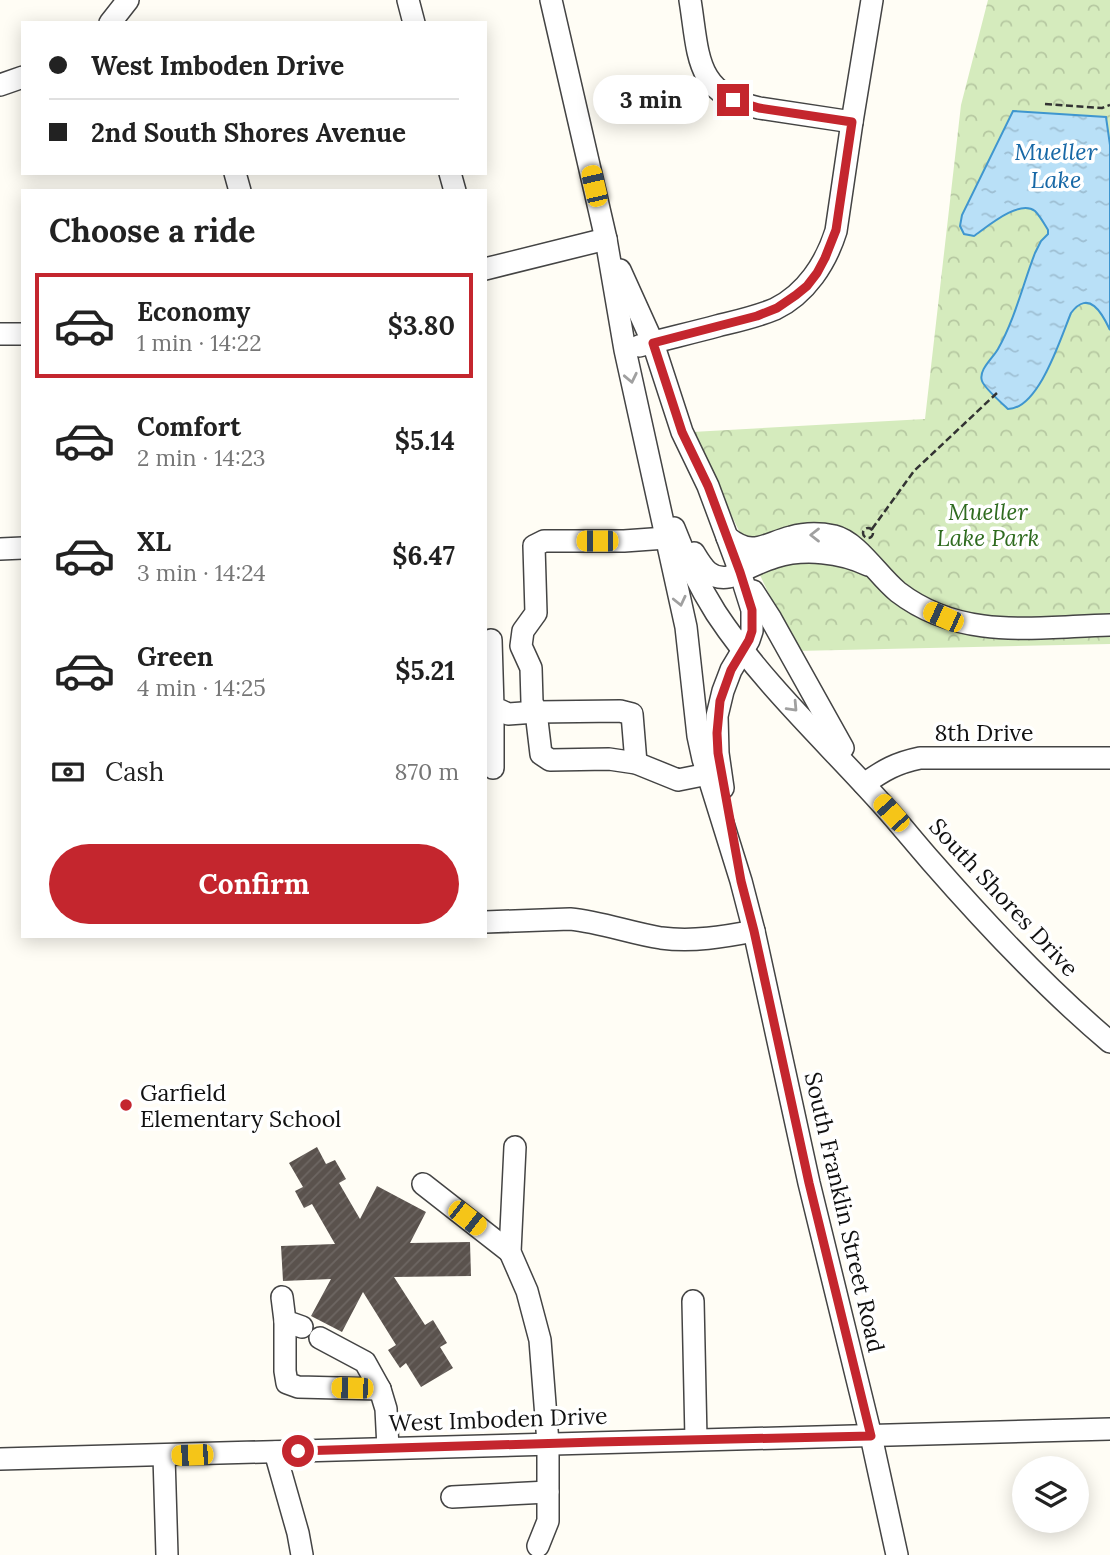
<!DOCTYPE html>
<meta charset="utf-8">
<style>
body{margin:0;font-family:Lora,serif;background:#f6f6f6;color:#222;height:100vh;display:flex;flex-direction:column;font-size:26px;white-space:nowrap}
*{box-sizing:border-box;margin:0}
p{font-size:23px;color:#767676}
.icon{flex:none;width:38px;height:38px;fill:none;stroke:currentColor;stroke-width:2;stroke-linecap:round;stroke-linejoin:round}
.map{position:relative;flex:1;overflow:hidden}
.side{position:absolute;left:21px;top:189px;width:466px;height:749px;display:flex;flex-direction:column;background:#fff;border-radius:0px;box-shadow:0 4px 18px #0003}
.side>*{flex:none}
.guide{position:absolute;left:21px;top:21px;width:466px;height:154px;border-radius:0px;box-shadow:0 4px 18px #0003;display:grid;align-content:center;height:154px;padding:0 28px;background:#fff}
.buttons{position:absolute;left:1012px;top:1456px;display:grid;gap:14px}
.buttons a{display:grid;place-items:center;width:77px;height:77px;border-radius:50%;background:#fff;box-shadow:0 4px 18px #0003;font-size:35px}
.end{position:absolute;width:32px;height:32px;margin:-16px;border:9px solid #c4262e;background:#fff;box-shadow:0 0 0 4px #fff}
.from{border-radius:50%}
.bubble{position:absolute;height:49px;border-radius:24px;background:#fff;box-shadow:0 4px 18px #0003;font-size:23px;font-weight:800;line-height:49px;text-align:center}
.car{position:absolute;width:21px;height:42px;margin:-21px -10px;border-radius:9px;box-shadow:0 0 5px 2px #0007;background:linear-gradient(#f5c518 24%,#345 0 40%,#f5c518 0 76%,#345 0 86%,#f5c518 0)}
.guide b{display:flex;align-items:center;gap:24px;height:66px;font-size:26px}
.guide b+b{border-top:2px solid #e0e0e0}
.guide i{width:18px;height:18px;background:#222}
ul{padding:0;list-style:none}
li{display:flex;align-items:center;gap:21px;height:105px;margin:0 14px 10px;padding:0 14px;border:4px solid transparent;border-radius:0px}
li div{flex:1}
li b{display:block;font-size:26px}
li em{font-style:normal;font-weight:800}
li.selected{border-color:#c4262e}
li>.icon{width:63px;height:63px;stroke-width:1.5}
h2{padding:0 28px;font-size:32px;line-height:84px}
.pay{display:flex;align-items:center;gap:18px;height:77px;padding:0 28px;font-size:26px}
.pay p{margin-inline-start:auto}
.action{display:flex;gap:14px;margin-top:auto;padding:14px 28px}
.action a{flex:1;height:80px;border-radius:42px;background:#c4262e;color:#fff;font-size:28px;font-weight:800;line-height:80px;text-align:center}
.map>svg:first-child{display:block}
</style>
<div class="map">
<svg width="1110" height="1555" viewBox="0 0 1110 1555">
<defs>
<pattern id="park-crowns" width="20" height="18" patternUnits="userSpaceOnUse" patternTransform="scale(1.75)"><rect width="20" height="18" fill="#d5ebbd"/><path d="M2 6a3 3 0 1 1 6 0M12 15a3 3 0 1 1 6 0" fill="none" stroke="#b6c8a1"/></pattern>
<pattern id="water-ripples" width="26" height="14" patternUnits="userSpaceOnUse" patternTransform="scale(1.75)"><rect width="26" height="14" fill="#b9e0f7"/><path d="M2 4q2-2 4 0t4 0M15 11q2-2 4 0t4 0" fill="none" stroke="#9ebfd3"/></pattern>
<pattern id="building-hatch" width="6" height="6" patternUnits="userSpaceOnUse" patternTransform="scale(1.75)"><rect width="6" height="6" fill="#5a524d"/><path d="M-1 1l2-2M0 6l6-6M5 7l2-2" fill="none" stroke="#6d6662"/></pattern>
</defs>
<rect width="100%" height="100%" fill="#fffdf5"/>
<polygon fill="url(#park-crowns)" points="988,0 1110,0 1110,644 796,651 692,432 925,419 961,105"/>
<path fill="url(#water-ripples)" stroke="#3f96cf" stroke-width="2" d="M 1013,111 L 1106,117 L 1110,145 L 1110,330 C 1102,313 1089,289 1071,313 C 1061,337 1039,409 1008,409 C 1002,403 985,389 982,381 C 978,370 993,358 998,349 C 1015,319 1023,284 1035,253 L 1041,241 L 1048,234 L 1048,230 C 1045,225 1040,216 1035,211 C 1019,199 987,227 974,236 L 964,234 L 960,226 L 962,215 Z"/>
<polygon fill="url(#building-hatch)" points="317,1147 326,1164 335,1160 346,1179 339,1183 360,1219 377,1186 426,1212 410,1243 470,1242 471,1276 394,1277 425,1325 433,1320 447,1343 440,1347 453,1368 421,1387 406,1363 400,1368 388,1350 396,1345 363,1292 342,1332 311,1316 331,1279 283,1281 281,1246 335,1244 312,1204 304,1208 295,1191 303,1187 289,1163"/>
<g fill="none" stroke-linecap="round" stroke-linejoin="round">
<g stroke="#444" stroke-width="24">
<g id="minor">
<polyline points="408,0 414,23"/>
<polyline points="551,0 606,239 625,350 686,627 698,736 703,759 741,881 754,931 809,1183 871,1436 897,1555"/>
<path d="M 690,0 C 699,55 694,94 759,108 L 852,122"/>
<polyline points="110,23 128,0"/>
<polyline points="0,85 23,77"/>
<polyline points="235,173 240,191"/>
<polyline points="450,173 455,191"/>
<polyline points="485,269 606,239"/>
<polyline points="620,270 653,343 682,432 708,486 740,572 752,610 752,631 749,640 731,670 723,691 717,716 718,753 723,788"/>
<polyline points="0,334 23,334"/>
<path d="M 639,346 C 665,339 691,333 717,326 C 737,321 756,317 775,309 C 806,294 826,263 836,231 L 852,122 L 872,0"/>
<path d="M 674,528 C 685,557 699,586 716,613 C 765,687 832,747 890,813 C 904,829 917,845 931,861 C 986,924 1047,989 1110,1042"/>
<path d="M 727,537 C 753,558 764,544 791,537 C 805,533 820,533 834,536 C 858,542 878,576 898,592 C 962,641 1035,627 1110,625"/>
<polyline points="666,538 624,541 544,541 534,546 536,613 523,631 521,646 531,668 532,702 536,712 541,754 550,760 609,759 636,763 678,780 708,774"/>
<polyline points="0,549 23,548"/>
<path d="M 694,553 C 703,568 710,580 729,577 C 744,570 759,562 775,557 C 804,548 841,552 868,565"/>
<polyline points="753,591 771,619 843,748"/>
<polyline points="491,640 493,707 508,714 536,712 620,711 632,714 636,763"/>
<polyline points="493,707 493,768"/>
<path d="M 864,784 C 884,770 896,763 920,758 L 1110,758"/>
<path d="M 485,922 L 570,919 C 601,922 630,933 661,938 C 693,942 723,937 754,931"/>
<polyline points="515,1147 510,1252 527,1291 540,1340 548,1443 548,1521 538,1546"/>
<polyline points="423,1184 510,1252"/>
<polyline points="282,1297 285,1321 302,1327"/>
<polyline points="693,1301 696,1439"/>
<polyline points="285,1321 285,1371 287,1383 298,1387 380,1389"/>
<polyline points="320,1338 365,1362 380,1389 386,1409 388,1448"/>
<polyline points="275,1452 298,1533 302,1555"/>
<polyline points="164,1456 167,1555"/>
<polyline points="0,1459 1110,1429"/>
<polyline points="452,1497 548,1492"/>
</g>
</g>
<g stroke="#333" stroke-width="2.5" stroke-dasharray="7 3.5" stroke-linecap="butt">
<polyline points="1045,104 1102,108 1110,105"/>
<circle cx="868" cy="533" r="5"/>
<polyline points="872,529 914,471 998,392"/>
</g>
<use href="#minor" stroke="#fff" stroke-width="21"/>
</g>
<defs><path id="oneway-chevron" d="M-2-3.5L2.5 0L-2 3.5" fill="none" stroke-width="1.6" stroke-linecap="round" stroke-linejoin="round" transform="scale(1.75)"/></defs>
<g stroke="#a0a0a0">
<use href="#oneway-chevron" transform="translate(631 378) rotate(78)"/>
<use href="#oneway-chevron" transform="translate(815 535) rotate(180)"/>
<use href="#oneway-chevron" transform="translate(680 601) rotate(77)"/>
<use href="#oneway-chevron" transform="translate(793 707) rotate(47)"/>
</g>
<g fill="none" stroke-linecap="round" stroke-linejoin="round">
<polyline stroke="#c4262e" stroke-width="9" points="298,1451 597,1442 871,1436 809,1183 754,931 741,881 718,753 717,733 720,701 731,670 749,640 752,631 752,610 740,572 708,486 682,432 653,343 757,316 777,308 796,295 807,286 817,273 825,258 836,230 852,122 759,108 733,100"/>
</g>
<circle fill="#c4262e" stroke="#fff" stroke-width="2.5" cx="126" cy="1105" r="7"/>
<g text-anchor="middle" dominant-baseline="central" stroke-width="7" stroke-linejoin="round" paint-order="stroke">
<g font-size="23" font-style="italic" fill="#2f6b1f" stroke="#fff">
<text x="988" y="511">Mueller<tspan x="988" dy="26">Lake Park</tspan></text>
</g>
<g font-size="23" fill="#111" stroke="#fff">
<text x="984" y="732">8th Drive</text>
<text transform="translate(1004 897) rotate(47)">South Shores Drive</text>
<text transform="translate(845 1212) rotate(77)">South Franklin Street Road</text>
<text transform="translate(498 1419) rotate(-2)">West Imboden Drive</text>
</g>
<g font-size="23" fill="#111" stroke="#fff" text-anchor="start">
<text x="140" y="1092">Garfield<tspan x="140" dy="26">Elementary School</tspan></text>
</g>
<g font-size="24" font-style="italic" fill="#1768a6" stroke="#fff">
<text x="1056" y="151">Mueller<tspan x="1056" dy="28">Lake</tspan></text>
</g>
</g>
</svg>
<div class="buttons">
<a><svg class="icon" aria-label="layers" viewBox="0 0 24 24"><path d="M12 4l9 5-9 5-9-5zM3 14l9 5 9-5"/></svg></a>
</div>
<i class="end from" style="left:298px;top:1451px"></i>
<i class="end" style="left:733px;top:100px"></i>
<div class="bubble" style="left:593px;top:75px;width:116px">3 min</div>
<i class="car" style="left:594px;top:186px;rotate:347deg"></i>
<i class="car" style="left:597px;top:541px;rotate:270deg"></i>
<i class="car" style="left:943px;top:617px;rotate:294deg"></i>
<i class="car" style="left:891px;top:813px;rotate:318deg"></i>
<i class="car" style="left:467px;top:1218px;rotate:128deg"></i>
<i class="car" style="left:352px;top:1388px;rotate:271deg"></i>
<i class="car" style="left:192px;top:1455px;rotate:268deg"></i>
<div class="guide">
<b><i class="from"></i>West Imboden Drive</b>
<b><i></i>2nd South Shores Avenue</b>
</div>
<section class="side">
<h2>Choose a ride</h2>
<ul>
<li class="selected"><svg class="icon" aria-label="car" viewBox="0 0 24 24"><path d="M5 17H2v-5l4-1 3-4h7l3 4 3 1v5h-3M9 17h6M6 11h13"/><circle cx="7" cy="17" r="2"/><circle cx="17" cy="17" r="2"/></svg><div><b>Economy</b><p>1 min · 14:22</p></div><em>$3.80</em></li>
<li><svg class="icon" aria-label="car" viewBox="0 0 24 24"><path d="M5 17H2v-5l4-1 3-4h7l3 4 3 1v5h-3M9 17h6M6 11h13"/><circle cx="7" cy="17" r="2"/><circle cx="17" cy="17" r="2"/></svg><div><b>Comfort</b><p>2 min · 14:23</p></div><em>$5.14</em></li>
<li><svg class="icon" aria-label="car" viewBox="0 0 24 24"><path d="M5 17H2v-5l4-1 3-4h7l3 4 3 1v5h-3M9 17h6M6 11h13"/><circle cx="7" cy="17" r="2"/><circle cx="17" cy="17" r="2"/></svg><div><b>XL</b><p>3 min · 14:24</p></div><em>$6.47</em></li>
<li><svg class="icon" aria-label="car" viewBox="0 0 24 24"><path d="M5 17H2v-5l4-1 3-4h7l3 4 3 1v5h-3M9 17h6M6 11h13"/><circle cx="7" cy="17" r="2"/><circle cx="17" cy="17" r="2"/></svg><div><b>Green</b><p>4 min · 14:25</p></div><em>$5.21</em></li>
</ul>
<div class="pay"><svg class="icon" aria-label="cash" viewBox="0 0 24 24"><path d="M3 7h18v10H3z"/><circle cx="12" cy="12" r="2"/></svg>Cash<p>870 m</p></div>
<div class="action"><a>Confirm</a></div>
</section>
</div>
